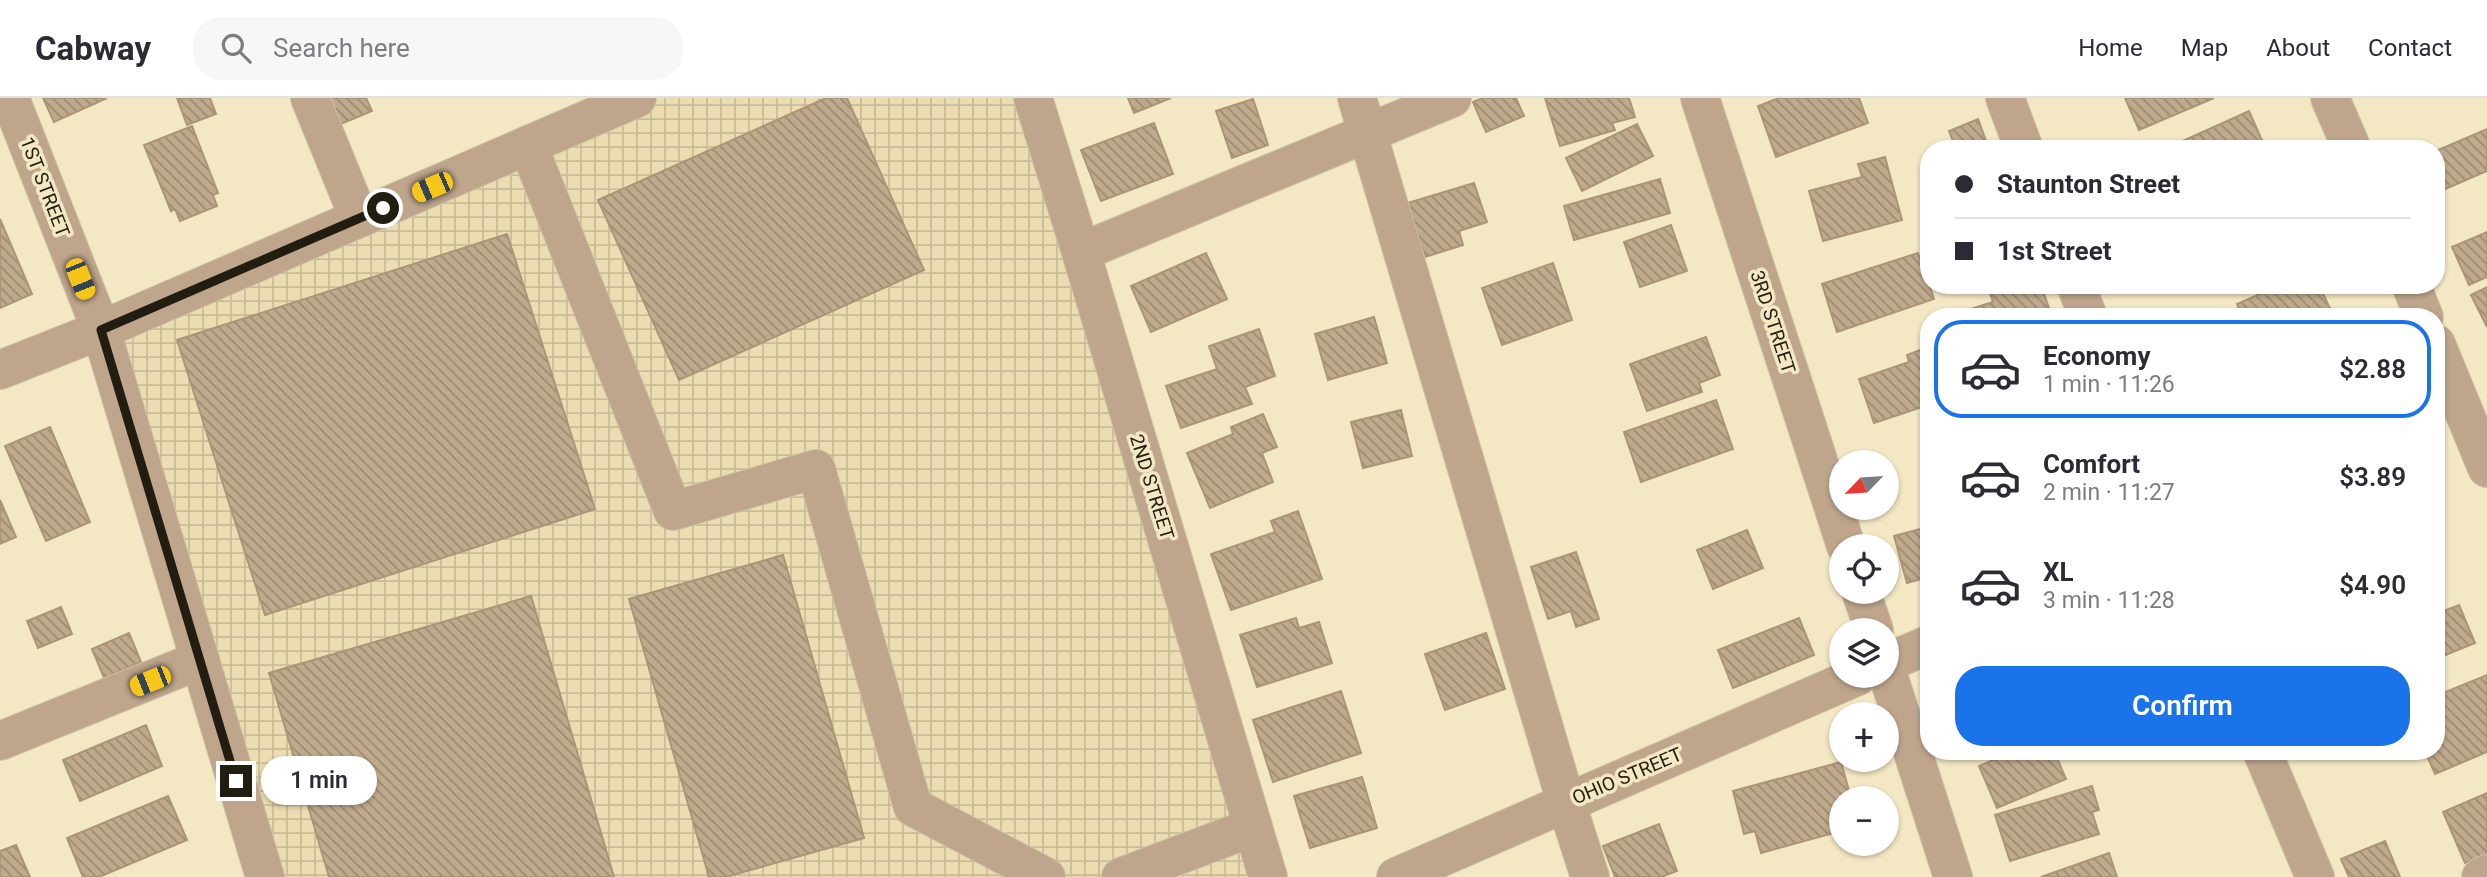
<!DOCTYPE html>
<meta charset="utf-8">
<style>
body{margin:0;font-family:Roboto,sans-serif;background:#f7f7f7;color:#2b2b33;height:100vh;display:flex;flex-direction:column;font-size:26px;white-space:nowrap}
*{box-sizing:border-box;margin:0}
p{font-size:23px;color:#7c7c81}
.icon{flex:none;width:38px;height:38px;fill:none;stroke:currentColor;stroke-width:2;stroke-linecap:round;stroke-linejoin:round}
.map{position:relative;flex:1;overflow:hidden}
.panel{position:absolute;left:1920px;top:210px;width:525px;height:452px;display:flex;flex-direction:column;background:#fff;border-radius:28px;box-shadow:0 2px 5px #0004}
.panel>*{flex:none}
.hud{position:absolute;left:1920px;top:42px;width:525px;height:154px;border-radius:28px;box-shadow:0 2px 5px #0004;display:grid;align-content:center;height:154px;padding:0 35px;background:#fff}
.needle{width:46px;rotate:245deg}
.controls{position:absolute;left:1829px;top:352px;display:grid;gap:14px}
.controls a{display:grid;place-items:center;width:70px;height:70px;border-radius:50%;background:#fff;box-shadow:0 2px 5px #0004;font-size:35px}
.end{position:absolute;width:32px;height:32px;margin:-16px;border:9px solid #221d11;background:#fff;box-shadow:0 0 0 4px #fff}
.from{border-radius:50%}
.bubble{position:absolute;height:49px;border-radius:24px;background:#fff;box-shadow:0 2px 5px #0004;font-size:23px;font-weight:600;line-height:49px;text-align:center}
.car{position:absolute;width:21px;height:42px;margin:-21px -10px;border-radius:9px;box-shadow:0 0 5px 2px #0007;background:linear-gradient(#f5c518 24%,#345 0 40%,#f5c518 0 76%,#345 0 86%,#f5c518 0)}
.hud b{display:flex;align-items:center;gap:24px;height:66px;font-size:26px}
.hud b+b{border-top:2px solid #e1e1e2}
.hud i{width:18px;height:18px;background:#2b2b33}
ul{padding:12px 0 0;list-style:none}
li{display:flex;align-items:center;gap:21px;height:98px;margin:0 14px 10px;padding:0 21px;border:4px solid transparent;border-radius:28px}
li div{flex:1}
li b{display:block;font-size:26px}
li em{font-style:normal;font-weight:600}
li.on{border-color:#1a73e8}
li>.icon{width:63px;height:63px;stroke-width:1.5}
.action{display:flex;gap:14px;margin-top:auto;padding:14px 35px}
.action a{flex:1;height:80px;border-radius:28px;background:#1a73e8;color:#fff;font-size:28px;font-weight:600;line-height:80px;text-align:center}
header{display:flex;align-items:center;gap:42px;box-sizing:border-box;height:98px;padding:0 35px;background:#fff;border-bottom:2px solid #e1e1e2}
header strong{font-size:33px}
nav{display:flex;gap:38px;margin-inline-start:auto;font-size:24px}
.search{width:490px;height:63px;background:#f7f7f7;display:flex;align-items:center;gap:18px;box-sizing:border-box;padding:0 24px;border-radius:28px;color:#7c7c81;font-size:26px}
.map>svg:first-child{display:block}
</style>
<header>
<strong>Cabway</strong>
<div class="search"><svg class="icon" aria-label="search" viewBox="0 0 24 24"><circle cx="10" cy="10" r="6"/><path d="M15 15l6 6"/></svg>Search here</div>
<nav><a>Home</a><a>Map</a><a>About</a><a>Contact</a></nav>
</header>
<div class="map">
<svg width="2487" height="779" viewBox="0 0 2487 779">
<defs>
<pattern id="industrial-grid" width="8" height="8" patternUnits="userSpaceOnUse" patternTransform="scale(1.75)"><rect width="8" height="8" fill="#ebdcb2"/><path d="M0 4h8M4 0v8" fill="none" stroke="#c9bc98"/></pattern>
<pattern id="building-back-hatch" width="6" height="6" patternUnits="userSpaceOnUse" patternTransform="scale(1.75)"><rect width="6" height="6" fill="#c0aa8d"/><path d="M-1 5l2 2M0 0l6 6M5-1l2 2" fill="none" stroke="#9c8a72"/></pattern>
</defs>
<rect width="100%" height="100%" fill="#f3e7c4"/>
<polygon fill="url(#industrial-grid)" points="637,0 1033,0 1268,779 265,779 101,232"/>
<g fill="url(#building-back-hatch)" stroke="#aa9577" stroke-width="2">
<polygon points="43,0 107,0 54,24"/>
<polygon points="177,0 210,0 216,16 187,27"/>
<polygon points="324,0 366,0 372,13 336,28"/>
<polygon points="826,0 847,0 924,172 679,282 598,102"/>
<polygon points="1128,0 1171,0 1134,15"/>
<polygon points="1483,0 1516,0 1524,18 1486,34 1473,4"/>
<polygon points="1545,0 1629,0 1635,19 1612,25 1615,32 1560,48"/>
<polygon points="1779,0 1859,0 1868,25 1776,59 1758,8"/>
<polygon points="2125,0 2214,0 2139,32"/>
<polygon points="1253,1 1268,47 1232,60 1216,13"/>
<polygon points="2249,13 2264,47 2255,51 2165,51"/>
<polygon points="1978,21 1989,51 1956,51 1949,33"/>
<polygon points="1154,25 1173,76 1101,103 1081,52"/>
<polygon points="1637,26 1653,58 1582,93 1566,60"/>
<polygon points="192,28 218,95 213,97 217,108 180,123 175,111 171,113 144,47"/>
<polygon points="2487,31 2487,73 2436,95 2436,53"/>
<polygon points="1885,59 1902,122 1823,143 1809,93 1862,79 1858,66"/>
<polygon points="1660,81 1670,115 1574,142 1564,108"/>
<polygon points="1474,85 1487,124 1459,133 1463,147 1425,159 1408,105"/>
<polygon points="0,121 32,196 0,210"/>
<polygon points="1671,127 1687,173 1640,189 1624,144"/>
<polygon points="2487,134 2487,179 2469,187 2452,149"/>
<polygon points="507,136 595,411 265,517 177,242"/>
<polygon points="1206,155 1227,201 1151,234 1131,188"/>
<polygon points="1918,155 1934,201 1837,234 1822,186"/>
<polygon points="1553,165 1572,222 1502,247 1482,190"/>
<polygon points="1987,187 2041,187 2052,219 1974,219 1971,211 1993,204"/>
<polygon points="2280,187 2319,187 2334,219 2242,219 2237,206"/>
<polygon points="2487,189 2487,229 2471,197"/>
<polygon points="1374,219 1387,265 1328,282 1315,236"/>
<polygon points="1259,231 1275,278 1245,289 1252,306 1181,330 1166,288 1217,271 1209,248"/>
<polygon points="1706,239 1720,277 1699,285 1702,294 1647,313 1630,266"/>
<polygon points="1928,249 1928,307 1874,325 1859,281 1909,264 1907,257"/>
<polygon points="1716,302 1733,351 1641,384 1624,334"/>
<polygon points="1401,312 1412,358 1363,370 1351,324"/>
<polygon points="1263,316 1277,349 1262,355 1273,384 1210,410 1187,355 1233,336 1231,329"/>
<polygon points="50,329 90,424 46,443 5,348"/>
<polygon points="0,402 16,439 0,446"/>
<polygon points="1298,413 1322,481 1231,512 1211,456 1275,434 1271,423"/>
<polygon points="1928,429 1928,479 1907,485 1894,438"/>
<polygon points="1747,432 1763,470 1713,491 1697,452"/>
<polygon points="1576,454 1599,521 1576,529 1571,513 1548,521 1531,469"/>
<polygon points="783,457 864,740 726,779 709,779 629,501"/>
<polygon points="531,498 614,779 329,779 269,575"/>
<polygon points="2459,507 2475,545 2436,561 2436,516"/>
<polygon points="61,509 72,536 38,550 27,523"/>
<polygon points="1296,520 1299,530 1319,524 1332,565 1257,589 1240,537"/>
<polygon points="1799,520 1814,557 1733,590 1718,552"/>
<polygon points="129,535 141,564 104,580 92,551"/>
<polygon points="1486,535 1505,591 1445,612 1425,556"/>
<polygon points="2487,577 2487,654 2435,676 2425,653 2436,653 2436,598"/>
<polygon points="1341,593 1361,655 1273,684 1253,622"/>
<polygon points="146,627 162,668 80,703 63,662"/>
<polygon points="2014,653 2054,653 2066,681 1997,710 1979,668"/>
<polygon points="1841,664 1851,700 1841,700 1841,733 1761,755 1755,733 1744,736 1733,693"/>
<polygon points="1362,679 1377,730 1310,750 1294,698"/>
<polygon points="2092,688 2099,712 2092,714 2099,736 2010,763 1995,717"/>
<polygon points="2487,695 2487,756 2465,765 2443,714"/>
<polygon points="168,698 187,742 99,779 83,779 67,740"/>
<polygon points="1659,726 1677,773 1661,779 1615,779 1603,748"/>
<polygon points="2385,743 2400,779 2349,779 2341,761"/>
<polygon points="16,747 30,779 0,779 0,753"/>
<polygon points="2109,755 2117,779 2041,779"/>
</g>
<g fill="none" stroke-linecap="round" stroke-linejoin="round">
<g stroke="#cdc3a4" stroke-width="40">
<g id="minor">
<polyline points="10,0 101,232 265,779"/>
<polyline points="310,0 359,120"/>
<polyline points="1033,0 1081,154 1268,779"/>
<polyline points="1357,0 1566,704 1590,779"/>
<polyline points="1700,0 1846,448"/>
<polyline points="2005,0 2024,51"/>
<polyline points="2330,0 2352,51"/>
<polyline points="528,47 673,413 816,371 913,709 1046,779"/>
<polyline points="1081,154 1452,0"/>
<polyline points="2076,187 2088,219"/>
<polyline points="2411,187 2424,219"/>
<polyline points="2436,246 2487,370"/>
<polyline points="0,272 101,232 637,0"/>
<polyline points="1861,494 1874,532"/>
<polyline points="1886,565 1928,547"/>
<polyline points="1886,571 1953,779"/>
<polyline points="0,643 200,562"/>
<polyline points="2262,653 2315,779"/>
<polyline points="1121,779 1253,729"/>
<polyline points="1396,779 1858,578"/>
<polyline points="2481,779 2487,776"/>
</g>
</g>
<use href="#minor" stroke="#bea58c" stroke-width="38"/>
</g>
<g fill="none" stroke-linecap="round" stroke-linejoin="round">
<polyline stroke="#221d11" stroke-width="9" points="236,683 101,232 383,110"/>
</g>
<g text-anchor="middle" dominant-baseline="central" stroke-width="7" stroke-linejoin="round" paint-order="stroke">
<g font-size="19" fill="#221d11" stroke="#f3e7c4">
<text transform="translate(45 89) rotate(69)">1ST STREET</text>
<text transform="translate(1773 224) rotate(72)">3RD STREET</text>
<text transform="translate(1152 389) rotate(73)">2ND STREET</text>
<text transform="translate(1627 678) rotate(-23)">OHIO STREET</text>
</g>
</g>
</svg>
<div class="controls">
<a><svg class="needle" viewBox="-14 -14 28 28"><path d="M0-13l5 13h-10z" fill="#e53935"/><path d="M0 13l5-13h-10z" fill="#7c7c81"/></svg></a>
<a><svg class="icon" aria-label="locate" viewBox="0 0 24 24"><circle cx="12" cy="12" r="6"/><path d="M12 2v4M12 18v4M2 12h4M18 12h4"/></svg></a>
<a><svg class="icon" aria-label="layers" viewBox="0 0 24 24"><path d="M12 4l9 5-9 5-9-5zM3 14l9 5 9-5"/></svg></a>
<a>+</a>
<a>−</a>
</div>
<i class="end from" style="left:383px;top:110px"></i>
<i class="end" style="left:236px;top:683px"></i>
<div class="bubble" style="left:261px;top:658px;width:116px">1 min</div>
<i class="car" style="left:432px;top:89px;rotate:247deg"></i>
<i class="car" style="left:80px;top:181px;rotate:158deg"></i>
<i class="car" style="left:150px;top:583px;rotate:248deg"></i>
<div class="hud">
<b><i class="from"></i>Staunton Street</b>
<b><i></i>1st Street</b>
</div>
<section class="panel">
<ul>
<li class="on"><svg class="icon" aria-label="car" viewBox="0 0 24 24"><path d="M5 17H2v-5l4-1 3-4h7l3 4 3 1v5h-3M9 17h6M6 11h13"/><circle cx="7" cy="17" r="2"/><circle cx="17" cy="17" r="2"/></svg><div><b>Economy</b><p>1 min · 11:26</p></div><em>$2.88</em></li>
<li><svg class="icon" aria-label="car" viewBox="0 0 24 24"><path d="M5 17H2v-5l4-1 3-4h7l3 4 3 1v5h-3M9 17h6M6 11h13"/><circle cx="7" cy="17" r="2"/><circle cx="17" cy="17" r="2"/></svg><div><b>Comfort</b><p>2 min · 11:27</p></div><em>$3.89</em></li>
<li><svg class="icon" aria-label="car" viewBox="0 0 24 24"><path d="M5 17H2v-5l4-1 3-4h7l3 4 3 1v5h-3M9 17h6M6 11h13"/><circle cx="7" cy="17" r="2"/><circle cx="17" cy="17" r="2"/></svg><div><b>XL</b><p>3 min · 11:28</p></div><em>$4.90</em></li>
</ul>
<div class="action"><a>Confirm</a></div>
</section>
</div>
